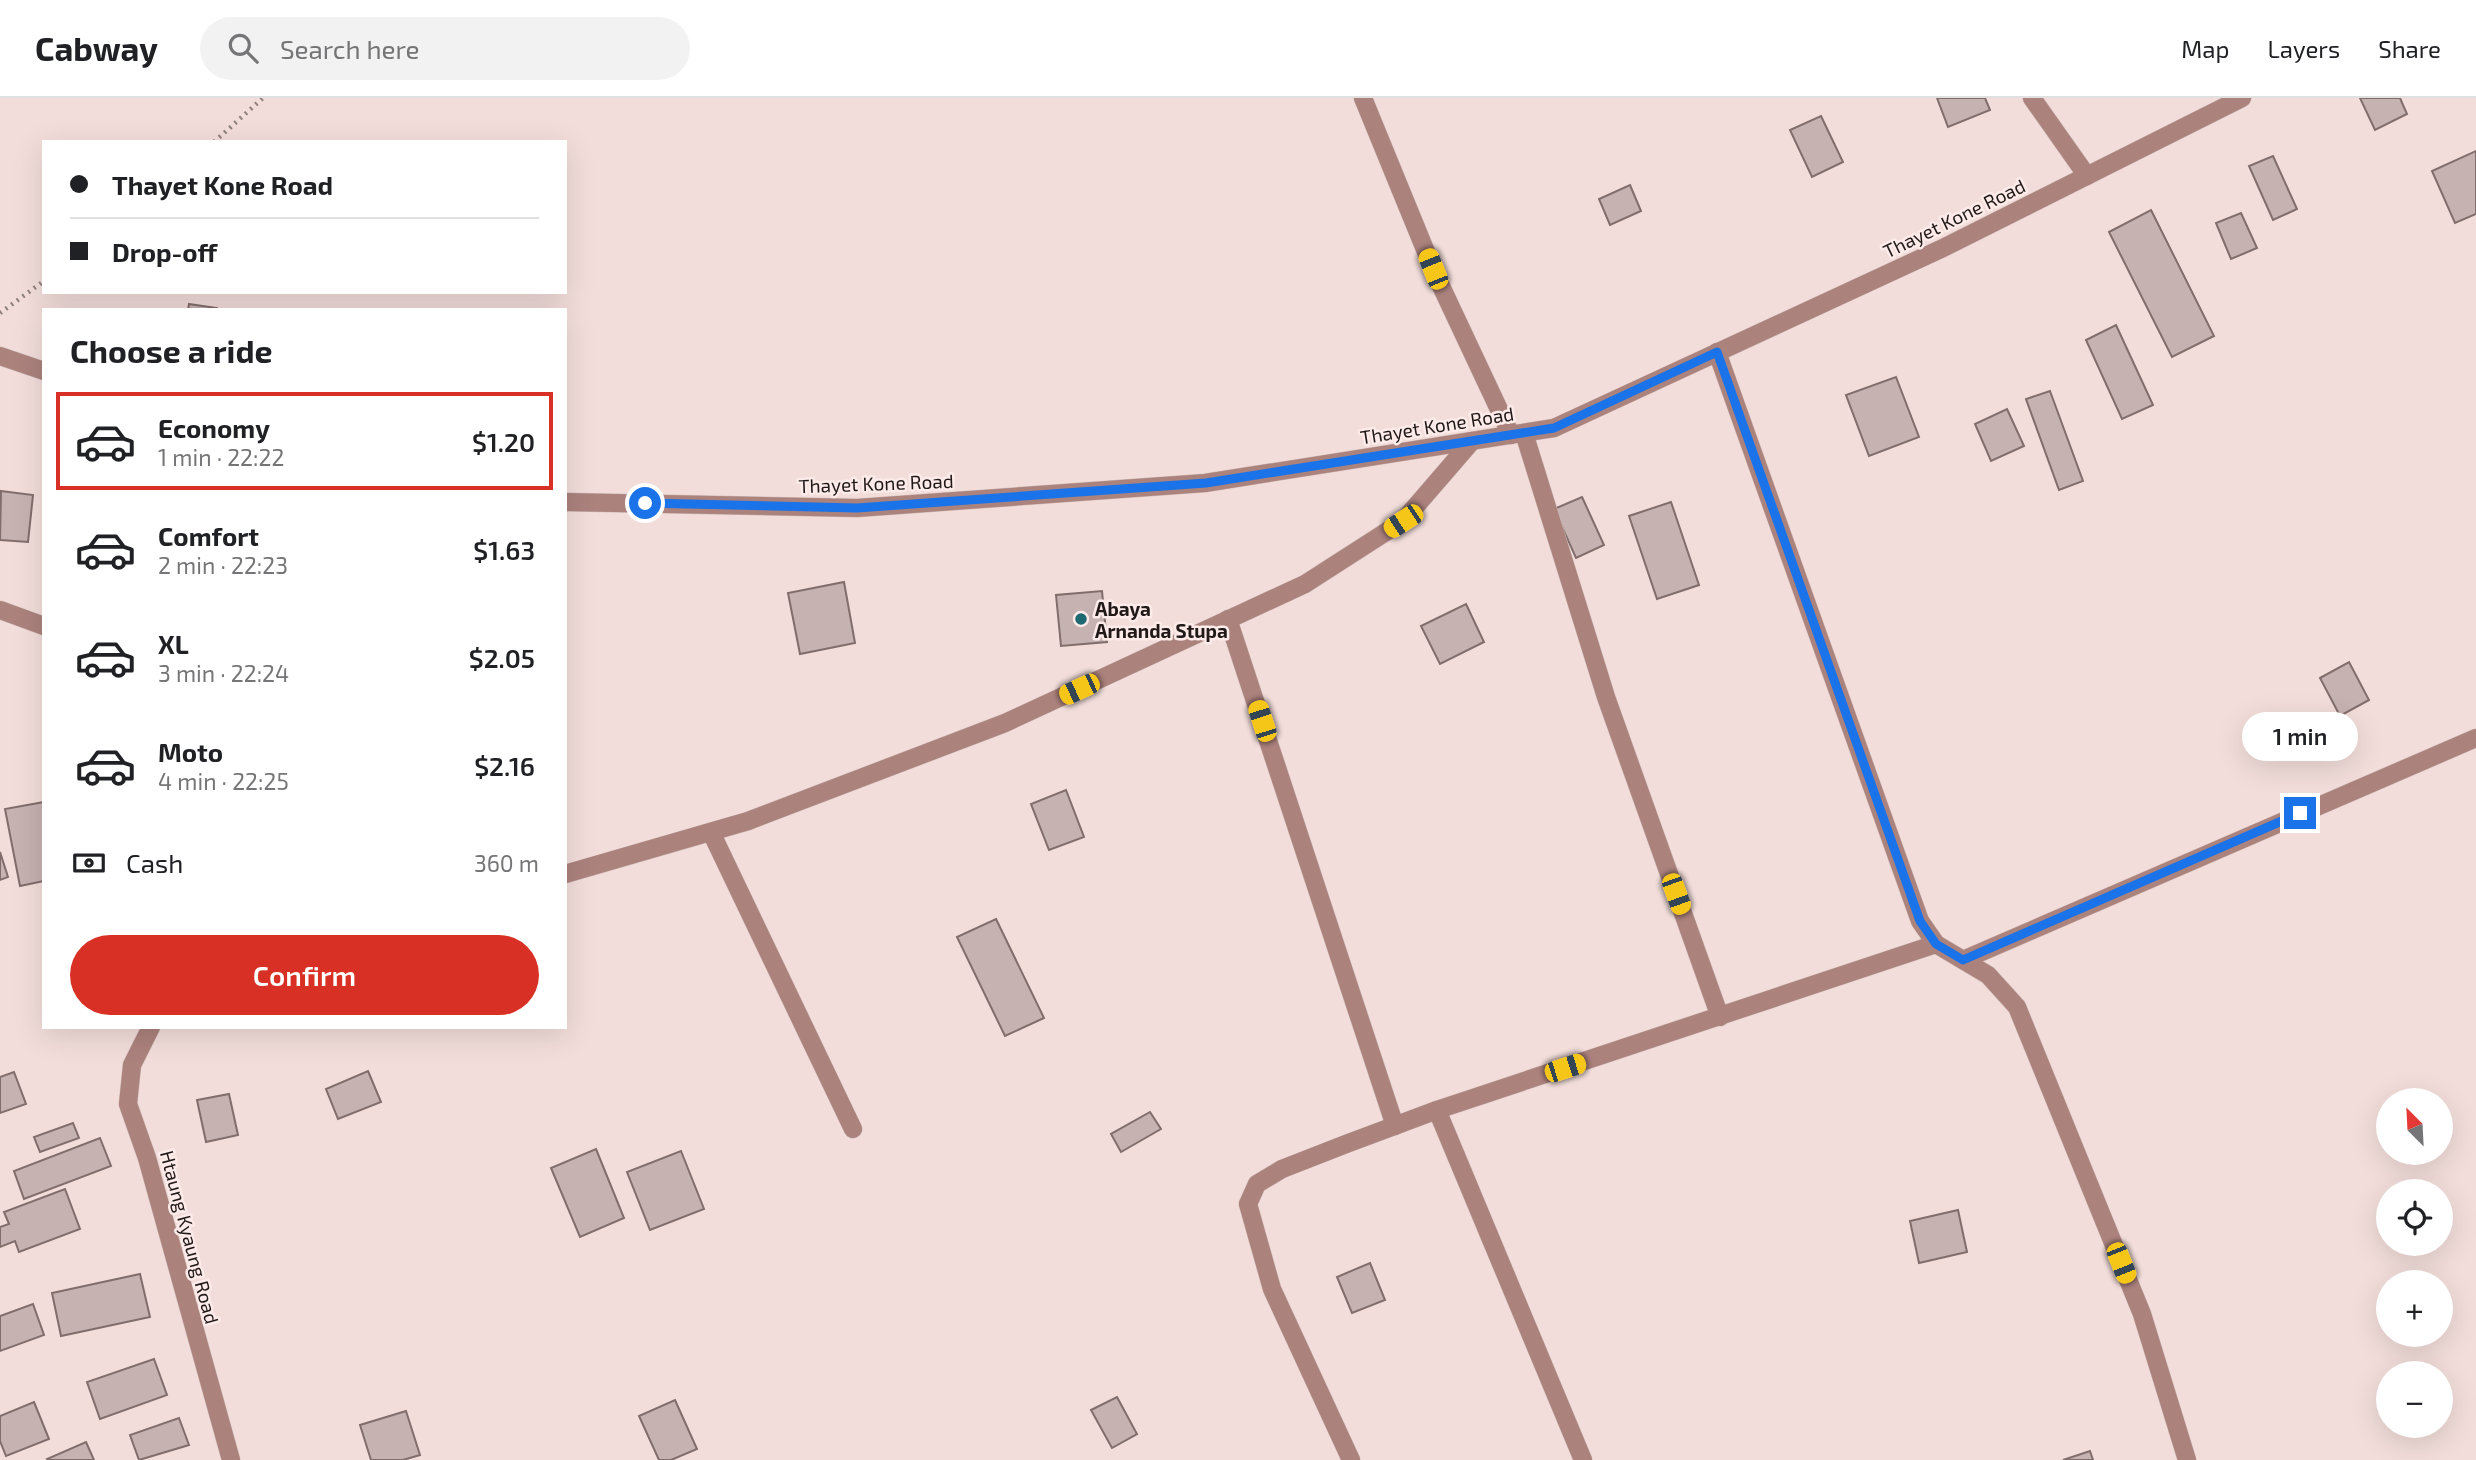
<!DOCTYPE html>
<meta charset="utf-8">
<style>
body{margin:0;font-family:"Exo 2",sans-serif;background:#f2f2f2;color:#202124;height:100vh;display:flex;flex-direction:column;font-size:26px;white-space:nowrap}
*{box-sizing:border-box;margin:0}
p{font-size:23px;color:#757577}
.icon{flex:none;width:38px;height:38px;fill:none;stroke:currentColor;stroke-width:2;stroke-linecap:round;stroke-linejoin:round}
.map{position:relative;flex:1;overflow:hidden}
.side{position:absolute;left:42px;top:210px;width:525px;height:721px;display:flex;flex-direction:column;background:#fff;border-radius:0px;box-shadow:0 7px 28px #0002}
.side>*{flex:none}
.guide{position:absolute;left:42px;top:42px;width:525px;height:154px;border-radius:0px;box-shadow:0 7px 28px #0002;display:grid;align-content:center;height:154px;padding:0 28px;background:#fff}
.needle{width:46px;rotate:336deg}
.controls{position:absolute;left:2376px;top:990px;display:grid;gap:14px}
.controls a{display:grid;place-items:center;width:77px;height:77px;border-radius:50%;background:#fff;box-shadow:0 7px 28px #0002;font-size:35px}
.end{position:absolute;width:32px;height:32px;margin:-16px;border:9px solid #1a73e8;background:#fff;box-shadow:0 0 0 4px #fff}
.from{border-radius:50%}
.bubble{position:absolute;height:49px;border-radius:24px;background:#fff;box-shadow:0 7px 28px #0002;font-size:23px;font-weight:600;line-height:49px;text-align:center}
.car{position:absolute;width:21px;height:42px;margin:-21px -10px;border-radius:9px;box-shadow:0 0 5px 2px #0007;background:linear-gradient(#f5c518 24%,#345 0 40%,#f5c518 0 76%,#345 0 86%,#f5c518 0)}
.guide b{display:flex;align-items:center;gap:24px;height:66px;font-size:26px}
.guide b+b{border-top:2px solid #e0e0e0}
.guide i{width:18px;height:18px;background:#202124}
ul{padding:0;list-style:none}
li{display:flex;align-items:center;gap:21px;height:98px;margin:0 14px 10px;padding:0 14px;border:4px solid transparent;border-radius:0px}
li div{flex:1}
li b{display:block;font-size:26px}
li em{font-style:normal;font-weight:600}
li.current{border-color:#d93025}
li>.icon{width:63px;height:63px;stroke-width:1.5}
h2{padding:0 28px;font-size:32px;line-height:84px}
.pay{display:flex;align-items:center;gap:18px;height:77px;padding:0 28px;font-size:26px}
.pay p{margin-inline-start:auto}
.primary-button{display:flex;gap:14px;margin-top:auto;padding:14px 28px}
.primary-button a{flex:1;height:80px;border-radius:42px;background:#d93025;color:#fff;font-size:28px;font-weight:600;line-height:80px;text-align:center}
header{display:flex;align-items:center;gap:42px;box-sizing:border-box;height:98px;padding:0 35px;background:#fff;border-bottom:2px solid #e0e0e0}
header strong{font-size:33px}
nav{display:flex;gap:38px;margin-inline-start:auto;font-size:24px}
.search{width:490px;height:63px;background:#f2f2f2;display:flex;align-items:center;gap:18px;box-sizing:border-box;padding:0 24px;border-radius:38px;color:#757577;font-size:26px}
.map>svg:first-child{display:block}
</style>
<header>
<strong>Cabway</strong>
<div class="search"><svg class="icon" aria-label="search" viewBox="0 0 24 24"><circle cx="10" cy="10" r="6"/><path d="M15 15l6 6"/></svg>Search here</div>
<nav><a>Map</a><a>Layers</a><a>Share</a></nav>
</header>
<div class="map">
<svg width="2476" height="1362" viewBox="0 0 2476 1362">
<rect width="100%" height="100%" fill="#f2ddda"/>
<g fill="#c6b2b0" stroke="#816e6c" stroke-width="2">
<polygon points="1937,0 1985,0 1990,12 1948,29"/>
<polygon points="2360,0 2400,0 2407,16 2375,32"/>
<polygon points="1821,18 1843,64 1812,79 1790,32"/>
<polygon points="2476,53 2476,116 2455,125 2432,73"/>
<polygon points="2273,58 2297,111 2273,122 2249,68"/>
<polygon points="1630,87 1641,113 1610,127 1599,101"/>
<polygon points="2151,112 2214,238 2172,259 2109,134"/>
<polygon points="2241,115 2257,150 2231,161 2216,125"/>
<polygon points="189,206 217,210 217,212 188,212"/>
<polygon points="2116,227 2153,307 2122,321 2086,242"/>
<polygon points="1896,279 1919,339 1869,358 1846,297"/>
<polygon points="2050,293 2083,383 2059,392 2026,301"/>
<polygon points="2007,311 2024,348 1991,363 1975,326"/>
<polygon points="1,393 33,397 28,444 0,442"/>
<polygon points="1582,399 1604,447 1576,460 1554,411"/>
<polygon points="1671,404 1699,487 1657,501 1629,418"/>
<polygon points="844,484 855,545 800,556 788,495"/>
<polygon points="1102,493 1107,544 1061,548 1056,497"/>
<polygon points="1466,506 1484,544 1440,566 1421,528"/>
<polygon points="2349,564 2369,602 2340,618 2320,580"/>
<polygon points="1066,692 1084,739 1049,752 1031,706"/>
<polygon points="44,704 44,783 20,788 5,711"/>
<polygon points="0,754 8,779 0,782"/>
<polygon points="996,821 1044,920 1005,938 957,839"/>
<polygon points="368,973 381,1004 338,1021 326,991"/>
<polygon points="14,974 26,1006 0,1015 0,979"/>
<polygon points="229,996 238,1037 206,1044 197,1002"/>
<polygon points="1150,1014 1161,1031 1121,1054 1111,1036"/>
<polygon points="73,1025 79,1040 40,1054 34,1039"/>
<polygon points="100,1040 111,1068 24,1101 14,1073"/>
<polygon points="596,1051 624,1120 580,1139 551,1070"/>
<polygon points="681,1053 704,1111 650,1132 627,1074"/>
<polygon points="65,1091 80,1131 19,1154 15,1143 0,1149 0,1129 9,1126 4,1114"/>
<polygon points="1958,1112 1967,1154 1919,1165 1910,1123"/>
<polygon points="1370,1165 1385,1202 1352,1215 1337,1179"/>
<polygon points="140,1176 150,1219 61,1238 52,1195"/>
<polygon points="33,1206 44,1237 0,1253 0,1218"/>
<polygon points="154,1261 167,1297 100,1321 87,1284"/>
<polygon points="1117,1299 1137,1336 1112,1350 1091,1312"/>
<polygon points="675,1302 697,1351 671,1362 659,1362 639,1318"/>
<polygon points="34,1304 49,1341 6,1358 0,1343 0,1318"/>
<polygon points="406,1313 420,1357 403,1362 371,1362 360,1327"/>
<polygon points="179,1320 189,1347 139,1362 130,1337"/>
<polygon points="86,1344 94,1362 48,1362 47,1361"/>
<polygon points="2090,1353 2093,1362 2063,1362"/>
</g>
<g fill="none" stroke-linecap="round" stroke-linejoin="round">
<g stroke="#ccbab7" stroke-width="19">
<g id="minor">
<polyline points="1363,0 1433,171 1511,337"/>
<polyline points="2032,0 2087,78"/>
<polyline points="1717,254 1920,823 1936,846 1988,877 2017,909 2142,1216 2187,1362"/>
<polyline points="0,258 44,273"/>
<polyline points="1524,335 1606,599 1720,919"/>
<polyline points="565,404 857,410 1205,385 1554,330 1943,150 2242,0"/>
<polyline points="0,512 44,528"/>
<polyline points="1228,521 1395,1028"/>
<polyline points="711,734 853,1031"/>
<polyline points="565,776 748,723 1005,625 1305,486 1403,423 1472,343"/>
<polyline points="1963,862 2476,640"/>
<polyline points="151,929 132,967 128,1006 147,1060 231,1362"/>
<polyline points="1437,1012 1583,1362"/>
<polyline points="1351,1362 1272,1191 1248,1106 1257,1086 1282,1071 1346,1046 1437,1012 1936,846"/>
</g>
</g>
<g stroke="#8f807e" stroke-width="4.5" stroke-dasharray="2 5" stroke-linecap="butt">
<polyline points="214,44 263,0"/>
<polyline points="0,215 44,183"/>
</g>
<use href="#minor" stroke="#ac827d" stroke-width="18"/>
</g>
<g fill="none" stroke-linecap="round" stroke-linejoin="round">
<polyline stroke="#1a73e8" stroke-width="9" points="645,405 857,410 1206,385 1554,330 1717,254 1920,823 1936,846 1963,862 2300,715"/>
</g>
<circle fill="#1d6971" stroke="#fcebe9" stroke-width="2.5" cx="1081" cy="521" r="7"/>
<g text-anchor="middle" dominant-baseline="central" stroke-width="5" stroke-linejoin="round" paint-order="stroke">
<g font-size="19" fill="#201918" stroke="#fcebe9">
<text transform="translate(1954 120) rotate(-26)">Thayet Kone Road</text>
<text transform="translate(1437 327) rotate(-9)">Thayet Kone Road</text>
<text transform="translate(876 385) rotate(-2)">Thayet Kone Road</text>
<text transform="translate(190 1139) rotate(75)">Htaung Kyaung Road</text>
</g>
<g font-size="19" font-weight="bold" fill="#201918" stroke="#fcebe9" text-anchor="start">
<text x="1095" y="510">Abaya<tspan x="1095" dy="22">Arnanda Stupa</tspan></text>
</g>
</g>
</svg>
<div class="controls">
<a><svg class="needle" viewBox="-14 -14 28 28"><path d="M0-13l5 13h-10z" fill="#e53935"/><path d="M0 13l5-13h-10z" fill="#757577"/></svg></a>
<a><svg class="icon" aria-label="locate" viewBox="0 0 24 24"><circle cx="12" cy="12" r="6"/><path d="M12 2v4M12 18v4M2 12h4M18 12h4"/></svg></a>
<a>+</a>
<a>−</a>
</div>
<i class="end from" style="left:645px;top:405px"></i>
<i class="end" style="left:2300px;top:715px"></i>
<div class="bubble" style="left:2242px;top:614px;width:116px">1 min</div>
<i class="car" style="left:1433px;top:171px;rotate:338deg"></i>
<i class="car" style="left:1403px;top:423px;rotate:237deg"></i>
<i class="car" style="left:1079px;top:591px;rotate:245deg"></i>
<i class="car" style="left:1262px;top:623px;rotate:342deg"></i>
<i class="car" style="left:1676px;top:796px;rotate:160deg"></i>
<i class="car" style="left:1565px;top:970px;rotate:72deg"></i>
<i class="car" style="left:2121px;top:1165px;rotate:158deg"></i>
<div class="guide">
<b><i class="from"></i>Thayet Kone Road</b>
<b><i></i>Drop-off</b>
</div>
<section class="side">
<h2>Choose a ride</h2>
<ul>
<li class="current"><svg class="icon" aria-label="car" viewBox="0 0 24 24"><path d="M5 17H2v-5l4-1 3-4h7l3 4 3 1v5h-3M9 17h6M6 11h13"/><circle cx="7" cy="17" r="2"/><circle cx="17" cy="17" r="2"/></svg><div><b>Economy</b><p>1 min · 22:22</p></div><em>$1.20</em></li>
<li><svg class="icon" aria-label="car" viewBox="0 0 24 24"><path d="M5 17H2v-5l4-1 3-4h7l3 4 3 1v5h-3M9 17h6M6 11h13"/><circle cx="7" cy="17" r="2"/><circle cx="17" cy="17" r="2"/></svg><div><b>Comfort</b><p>2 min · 22:23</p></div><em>$1.63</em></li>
<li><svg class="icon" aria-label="car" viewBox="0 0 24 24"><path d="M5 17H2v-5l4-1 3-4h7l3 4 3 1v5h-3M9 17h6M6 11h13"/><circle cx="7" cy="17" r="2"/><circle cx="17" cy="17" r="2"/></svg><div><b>XL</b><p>3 min · 22:24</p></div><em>$2.05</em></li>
<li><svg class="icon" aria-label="car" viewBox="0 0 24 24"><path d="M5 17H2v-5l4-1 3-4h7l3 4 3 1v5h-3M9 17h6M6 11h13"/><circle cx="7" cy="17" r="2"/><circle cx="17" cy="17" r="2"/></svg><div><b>Moto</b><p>4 min · 22:25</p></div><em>$2.16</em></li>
</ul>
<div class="pay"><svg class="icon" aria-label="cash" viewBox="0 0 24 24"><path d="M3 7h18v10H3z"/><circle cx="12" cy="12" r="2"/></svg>Cash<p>360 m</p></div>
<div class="primary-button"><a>Confirm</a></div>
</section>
</div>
